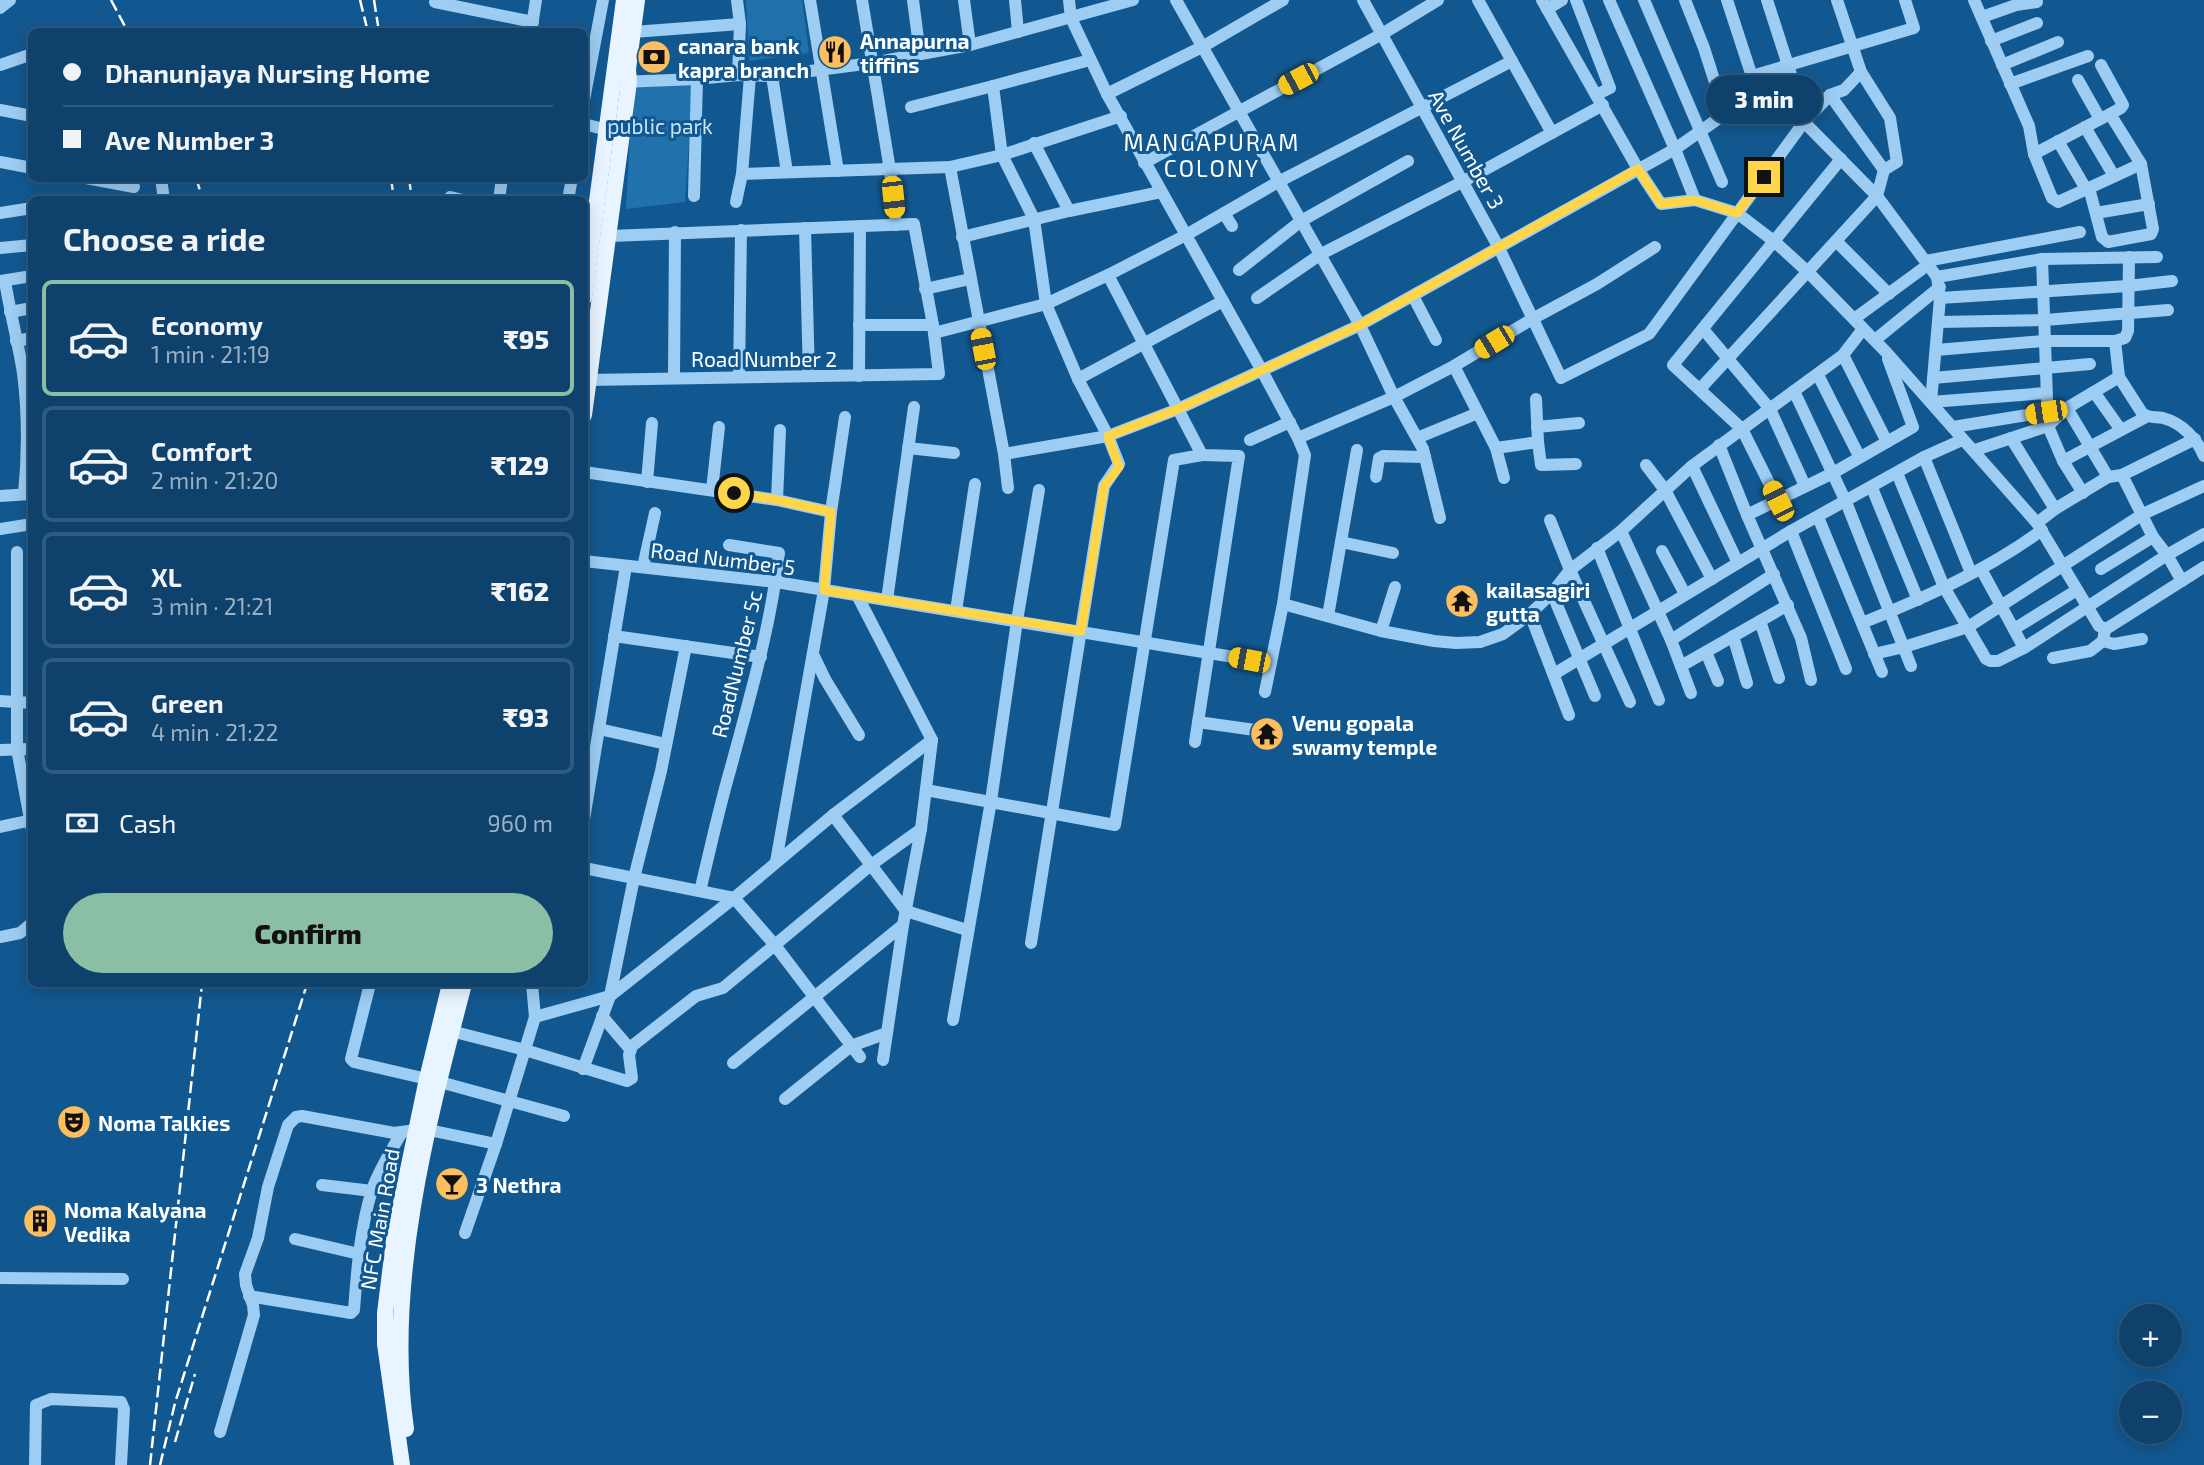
<!DOCTYPE html>
<meta charset="utf-8">
<style>
body{margin:0;font-family:"Exo 2",sans-serif;background:#1c4d74;color:#f1f3f6;height:100vh;display:flex;flex-direction:column;font-size:26px;white-space:nowrap}
*{box-sizing:border-box;margin:0}
p{font-size:23px;color:#9bb0c2}
.icon{flex:none;width:38px;height:38px;fill:none;stroke:currentColor;stroke-width:2;stroke-linecap:round;stroke-linejoin:round}
.map{position:relative;flex:1;overflow:hidden}
.drawer{position:absolute;left:28px;top:196px;width:560px;height:791px;display:flex;flex-direction:column;background:#0e426c;border-radius:10px;box-shadow:0 4px 18px #0003,0 0 0 2px #2e5b7f}
.drawer>*{flex:none}
.hud{position:absolute;left:28px;top:28px;width:560px;height:154px;border-radius:10px;box-shadow:0 4px 18px #0003,0 0 0 2px #2e5b7f;display:grid;align-content:center;height:154px;padding:0 35px;background:#0e426c}
.fabs{position:absolute;left:2119px;top:1304px;display:grid;gap:14px}
.fabs a{display:grid;place-items:center;width:63px;height:63px;border-radius:50%;background:#0e426c;box-shadow:0 4px 18px #0003,0 0 0 2px #2e5b7f;font-size:35px}
.end{position:absolute;width:32px;height:32px;margin:-16px;border:9px solid #ffd54a;background:#111;box-shadow:0 0 0 4px #111}
.from{border-radius:50%}
.bubble{position:absolute;height:49px;border-radius:24px;background:#0e426c;box-shadow:0 4px 18px #0003,0 0 0 2px #2e5b7f;font-size:23px;font-weight:800;line-height:49px;text-align:center}
.car{position:absolute;width:21px;height:42px;margin:-21px -10px;border-radius:9px;box-shadow:0 0 5px 2px #0007;background:linear-gradient(#f5c518 24%,#345 0 40%,#f5c518 0 76%,#345 0 86%,#f5c518 0)}
.hud b{display:flex;align-items:center;gap:24px;height:66px;font-size:26px}
.hud b+b{border-top:2px solid #2e5b7f}
.hud i{width:18px;height:18px;background:#f1f3f6}
ul{padding:0;list-style:none}
li{display:flex;align-items:center;gap:21px;height:116px;margin:0 14px 10px;padding:0 21px;border:4px solid #2e5b7f;border-radius:10px}
li div{flex:1}
li b{display:block;font-size:26px}
li em{font-style:normal;font-weight:800}
li.active{border-color:#8abfa5}
li>.icon{width:63px;height:63px;stroke-width:1.5}
h2{padding:0 35px;font-size:32px;line-height:84px}
.pay{display:flex;align-items:center;gap:18px;height:77px;padding:0 35px;font-size:26px}
.pay p{margin-inline-start:auto}
.button{display:flex;gap:14px;margin-top:auto;padding:14px 35px}
.button a{flex:1;height:80px;border-radius:42px;background:#8abfa5;color:#111;font-size:28px;font-weight:800;line-height:80px;text-align:center}
.map>svg:first-child{display:block}
</style>
<div class="map">
<svg width="2204" height="1465" viewBox="0 0 2204 1465">
<rect width="100%" height="100%" fill="#125890"/>
<g fill="#2171ad">
<polygon points="746,0 802,0 809,53 749,61"/>
<polygon points="693,80 685,202 626,209 633,82"/>
</g>
<g fill="none" stroke-linecap="round" stroke-linejoin="round">
<g stroke="#9dcdf2" stroke-width="12">
<polyline points="436,0 435,2 533,22"/>
<polyline points="737,0 740,24 738,75"/>
<polyline points="810,0 838,171"/>
<polyline points="862,0 890,170 896,225"/>
<polyline points="913,0 920,54"/>
<polyline points="964,0 970,45"/>
<polyline points="1015,0 1018,32"/>
<polyline points="1069,0 1071,18 1107,94 1261,369 1298,438 1305,455 1283,604 1265,692"/>
<polyline points="1176,0 1360,325 1394,397 1423,449 1440,518"/>
<polyline points="1363,0 1499,248 1561,378 1649,334 1804,122 1830,95 1844,90 1861,72"/>
<polyline points="1478,0 1552,133"/>
<polyline points="1542,0 1638,169 1661,204 1695,200 1737,213 1775,242 1809,273 1886,352 2037,523 2099,626 2106,629 2204,567"/>
<polyline points="1576,0 1610,88 1596,95"/>
<polyline points="1609,0 1675,149 1695,200"/>
<polyline points="1644,0 1722,182"/>
<polyline points="1685,0 1704,48 1725,114"/>
<polyline points="1974,0 2029,126 2034,154 2052,198 2058,202 2089,188 2102,237 2108,242 2151,234 2153,229 2141,164 2110,114 2121,108 2123,105 2101,65"/>
<polyline points="0,8 10,0"/>
<polyline points="1547,9 1562,0"/>
<polyline points="1982,17 2016,5 2037,2"/>
<polyline points="531,32 536,0"/>
<polyline points="633,32 740,24"/>
<polyline points="1991,41 2037,23"/>
<polyline points="0,65 32,54"/>
<polyline points="2002,65 2058,42"/>
<polyline points="772,76 787,172"/>
<polyline points="1752,76 1914,28 1905,0"/>
<polyline points="2078,80 2100,119"/>
<polyline points="621,82 697,79 738,75 772,76 872,63 970,45 1133,0"/>
<polyline points="2010,84 2088,56"/>
<polyline points="1107,94 1202,47 1283,0"/>
<polyline points="1830,95 1884,170"/>
<polyline points="584,100 603,0"/>
<polyline points="1760,101 1796,90 1767,0"/>
<polyline points="911,107 993,86"/>
<polyline points="0,110 32,116"/>
<polyline points="1804,122 1877,196 1937,277 1940,298 1931,402 2046,393"/>
<polyline points="584,124 607,130"/>
<polyline points="2085,127 2114,176"/>
<polyline points="2058,141 2086,189"/>
<polyline points="1034,143 1069,211"/>
<polyline points="2034,154 2110,114"/>
<polyline points="0,162 32,168"/>
<polyline points="1144,163 1382,34 1438,0"/>
<polyline points="950,167 1004,454 1008,488"/>
<polyline points="742,174 950,167 1002,155 1121,116"/>
<polyline points="86,178 134,187"/>
<polyline points="161,178 164,200"/>
<polyline points="2089,188 2141,164"/>
<polyline points="694,196 697,79"/>
<polyline points="450,197 463,200"/>
<polyline points="499,200 502,178"/>
<polyline points="568,200 572,178"/>
<polyline points="736,202 742,174 750,76"/>
<polyline points="0,213 32,208"/>
<polyline points="1224,213 1232,226"/>
<polyline points="2096,213 2149,204"/>
<polyline points="805,228 809,376"/>
<polyline points="962,237 1069,211 1161,192"/>
<polyline points="1836,241 1889,294"/>
<polyline points="0,248 32,245"/>
<path d="M 2129,257 L 2128,331 L 2125,338 L 2115,341 L 2119,377 L 2142,413 C 2149,419 2155,416 2163,418 C 2182,423 2197,439 2204,456"/>
<polyline points="2042,259 2048,426 2063,461 2083,493"/>
<polyline points="1926,261 2080,232"/>
<polyline points="1239,270 1301,221 1408,161"/>
<polyline points="1108,275 1202,455 1239,456 1195,742"/>
<polyline points="1937,277 2042,259 2157,257"/>
<polyline points="0,281 32,276"/>
<path d="M 5,281 C 10,312 18,342 23,373 C 28,413 28,454 24,494"/>
<polyline points="925,289 970,279"/>
<polyline points="1413,296 1436,340"/>
<polyline points="1257,298 1321,254 1464,181 1603,105"/>
<polyline points="1940,298 2128,286 2172,281"/>
<polyline points="10,312 32,308"/>
<polyline points="1854,319 1929,264"/>
<polyline points="1939,322 2045,320 2168,310"/>
<polyline points="859,325 933,325"/>
<polyline points="1703,329 1770,409 1805,486"/>
<polyline points="934,333 1046,304 1108,275 1186,235 1278,182 1512,61"/>
<polyline points="1875,340 1940,287"/>
<polyline points="16,341 32,338"/>
<polyline points="1936,350 2044,341 2115,341"/>
<polyline points="1843,355 1887,442"/>
<polyline points="1454,366 1496,448 1504,478"/>
<polyline points="1818,375 1859,456"/>
<polyline points="859,376 860,226"/>
<polyline points="739,377 741,230"/>
<polyline points="674,378 675,232"/>
<polyline points="1933,378 2090,364"/>
<polyline points="1078,379 1223,301"/>
<polyline points="589,380 939,374 933,325 914,224 610,236"/>
<polyline points="1700,389 1877,196 1884,170 1897,162 1890,118 1861,72 1837,0"/>
<polyline points="1794,391 1846,502 1911,666"/>
<polyline points="2094,392 2121,430"/>
<polyline points="2067,408 2108,477"/>
<polyline points="1537,427 1579,423"/>
<polyline points="1953,427 2046,412"/>
<polyline points="1298,438 1394,397 1454,366 1534,318 1597,284 1655,247"/>
<polyline points="1417,438 1478,413"/>
<polyline points="2011,438 2055,509"/>
<polyline points="1250,440 1290,422"/>
<polyline points="1538,442 1541,465 1576,464"/>
<polyline points="1719,445 1747,515 1801,638 1811,680"/>
<polyline points="908,448 954,453"/>
<polyline points="1496,448 1538,442 1536,399"/>
<polyline points="1975,450 2048,426 2067,408 2119,377"/>
<polyline points="1004,454 1108,436 1178,409 1360,325 1675,149 1725,114 1760,101 1727,0"/>
<polyline points="1924,457 1971,573"/>
<polyline points="2063,461 2146,417"/>
<polyline points="1646,465 1665,490 1712,579"/>
<polyline points="1692,466 1738,563"/>
<polyline points="584,472 777,500 831,512"/>
<polyline points="1897,473 1944,587 1986,659 1990,661 1998,661 2024,648"/>
<polyline points="2122,475 2153,537 2167,555 2182,581"/>
<polyline points="1376,477 1379,458 1383,456 1425,457"/>
<polyline points="647,482 652,423"/>
<polyline points="1872,488 1918,600"/>
<polyline points="712,490 719,427"/>
<polyline points="0,496 31,494"/>
<polyline points="777,500 780,430"/>
<polyline points="1778,501 1742,429 1673,365 1841,159"/>
<polyline points="1747,515 1833,473 1913,427 1888,359"/>
<polyline points="1818,517 1882,672"/>
<polyline points="1550,520 1570,570 1630,702"/>
<polyline points="2037,523 2055,509 2108,477 2122,475 2195,439"/>
<polyline points="0,529 32,524"/>
<polyline points="1621,531 1671,640 1691,693"/>
<polyline points="1791,531 1846,669"/>
<polyline points="1341,542 1393,553"/>
<polyline points="1597,548 1659,700"/>
<polyline points="1662,551 1685,594"/>
<polyline points="17,552 17,749 32,830"/>
<polyline points="584,561 776,582 1270,663"/>
<polyline points="643,567 655,513"/>
<polyline points="1981,569 2024,648 2167,555 2204,534"/>
<polyline points="2101,569 2153,537"/>
<polyline points="1552,593 1595,696"/>
<polyline points="857,595 932,740 921,829 903,925 883,1060"/>
<polyline points="887,600 914,407"/>
<polyline points="1283,604 1381,631 1434,641 1456,643 1480,642 1503,634 1530,614 1552,593 1570,570 1621,531 1692,466 1843,355 1863,329"/>
<polyline points="956,611 975,484"/>
<polyline points="1530,614 1569,715"/>
<polyline points="1328,616 1357,450"/>
<polyline points="1760,621 1788,605"/>
<path d="M 1862,623 C 1924,598 1988,570 2042,530"/>
<polyline points="2014,629 2077,590"/>
<polyline points="1381,631 1395,587"/>
<polyline points="614,636 761,657"/>
<polyline points="1733,636 1747,683"/>
<polyline points="1671,640 1774,574"/>
<polyline points="2103,641 2114,644 2142,639"/>
<polyline points="1706,652 1718,681"/>
<polyline points="813,654 825,679 859,735"/>
<polyline points="1874,654 1904,647 1968,627 2143,514 2204,486"/>
<polyline points="2053,658 2090,651 2103,641 2105,629"/>
<polyline points="1681,666 1760,621 1779,678"/>
<polyline points="1554,674 1791,531 1924,457 1962,440"/>
<polyline points="0,701 32,703"/>
<polyline points="1198,722 1255,730"/>
<polyline points="599,729 666,744"/>
<polyline points="0,750 32,749"/>
<polyline points="926,790 1115,825 1174,460 1202,455"/>
<polyline points="833,815 906,911 967,930"/>
<polyline points="584,819 626,566"/>
<polyline points="0,827 32,820"/>
<polyline points="776,862 824,590 831,512 845,417"/>
<polyline points="584,868 734,898 774,944 860,1057"/>
<path d="M 700,891 C 710,850 719,808 731,767 C 750,696 771,626 779,553 L 729,545"/>
<polyline points="0,937 20,933 32,923"/>
<polyline points="1031,943 1104,486 1119,464 1108,436 1078,379 1046,304 1034,219 1002,155 993,86 1090,60"/>
<polyline points="370,984 351,1059 354,1062 427,1079"/>
<polyline points="602,1016 630,1049"/>
<polyline points="535,1017 610,996 734,898 833,815 932,740"/>
<polyline points="953,1020 991,801 1017,621 1039,490"/>
<polyline points="451,1031 525,1050 627,1081 632,1078 629,1055 632,1046 696,996 723,988 871,865 921,829"/>
<polyline points="733,1063 903,925"/>
<polyline points="583,1069 610,996 634,878 661,771 686,646"/>
<polyline points="440,1082 564,1116"/>
<polyline points="785,1099 851,1046 887,1033"/>
<polyline points="429,1130 496,1144"/>
<polyline points="322,1185 372,1191"/>
<polyline points="465,1233 496,1144 535,1017 532,984"/>
<polyline points="295,1239 359,1254"/>
<polyline points="0,1278 123,1279"/>
<path d="M 249,1296 L 351,1313 L 354,1310 C 357,1270 360,1229 372,1190 C 379,1170 391,1151 402,1132"/>
<polyline points="220,1432 254,1315 253,1305 246,1285 245,1274 258,1238 268,1187 288,1125 296,1117 302,1116 394,1133 416,1130"/>
<polyline points="35,1465 36,1405 51,1399 121,1402 124,1409 121,1465"/>
</g>
<g stroke="#e8f4ff" stroke-width="16">
<polyline points="584,298 624,0"/>
<polyline points="584,415 629,82 628,69 637,0"/>
<path d="M 406,1429 C 385,1283 427,1125 464,984"/>
<polyline points="402,1465 385,1344 385,1313 395,1232 427,1079 450,984"/>
</g>
<g stroke="#fff" stroke-width="2.5" stroke-dasharray="12 5" stroke-linecap="butt">
<polyline points="111,0 128,32"/>
<polyline points="360,0 368,32"/>
<polyline points="374,0 379,32"/>
<polyline points="196,178 203,200"/>
<polyline points="391,178 394,200"/>
<polyline points="409,178 412,200"/>
<polyline points="175,1442 195,1374"/>
<polyline points="150,1465 202,984"/>
<polyline points="160,1465 175,1403 307,984"/>
</g>
</g>
<g fill="none" stroke-linecap="round" stroke-linejoin="round">
<polyline stroke="#ffd54a" stroke-width="9" points="734,493 777,500 831,512 824,590 1081,631 1104,486 1119,467 1108,436 1178,409 1360,325 1638,169 1661,204 1695,200 1737,213 1764,177"/>
</g>
<defs>
<g id="restaurant-disc" transform="scale(1.75)"><circle r="9.5" fill="#ffbe5e" stroke="#125890"/><path d="M-5-6h1v4h1v-4h1v4h1v-4h1v5L-1.5 .5V6h-2V.5L-5-1ZM5-6V6H3V1.5H1.5Q1.5-4 5-6Z" fill="#111"/></g>
<g id="bank-disc" transform="scale(1.75)"><circle r="9.5" fill="#ffbe5e" stroke="#125890"/><path d="M-6-4H6V4H-6ZM0-2.3a2.3 2.3 0 1 0 0 4.6a2.3 2.3 0 1 0 0-4.6Z" fill="#111"/></g>
<g id="temple-disc" transform="scale(1.75)"><circle r="9.5" fill="#ffbe5e" stroke="#125890"/><path d="M0-6L5-2H3V0L6.5 2.5H4V6H1.5V3h-3V6H-4V2.5H-6.5L-3 0V-2H-5Z" fill="#111"/></g>
<g id="theatre-disc" transform="scale(1.75)"><circle r="9.5" fill="#ffbe5e" stroke="#125890"/><path d="M-5-5.5Q0-4 5-5.5V0Q5 5 0 6Q-5 5-5 0ZM-3.3-2.5H-1v1.5H-3.3ZM1-2.5H3.3v1.5H1ZM-2.8 1Q0 5.5 2.8 1Z" fill="#111"/></g>
<g id="bar-disc" transform="scale(1.75)"><circle r="9.5" fill="#ffbe5e" stroke="#125890"/><path d="M-6-5H6L.8 .8V4.5H3.5V6h-7V4.5H-.8V.8Z" fill="#111"/></g>
<g id="building-disc" transform="scale(1.75)"><circle r="9.5" fill="#ffbe5e" stroke="#125890"/><path d="M-4-6H4V6H1V3H-1V6H-4ZM-2.5-4.3h1.7v1.8h-1.7ZM.8-4.3h1.7v1.8H.8ZM-2.5-1h1.7V.8h-1.7ZM.8-1h1.7V.8H.8Z" fill="#111"/></g>
</defs>
<g fill-rule="evenodd">
<use href="#restaurant-disc" x="835" y="52"/>
<use href="#bank-disc" x="654" y="57"/>
<use href="#temple-disc" x="1462" y="601"/>
<use href="#temple-disc" x="1267" y="734"/>
<use href="#theatre-disc" x="74" y="1122"/>
<use href="#bar-disc" x="452" y="1184"/>
<use href="#building-disc" x="40" y="1221"/>
</g>
<g text-anchor="middle" dominant-baseline="central" stroke-width="6" stroke-linejoin="round" paint-order="stroke">
<g font-size="21" font-weight="bold" fill="#fff" stroke="#125890" text-anchor="start">
<text x="860" y="40">Annapurna<tspan x="860" dy="24">tiffins</tspan></text>
<text x="678" y="45">canara bank<tspan x="678" dy="24">kapra branch</tspan></text>
<text x="1486" y="589">kailasagiri<tspan x="1486" dy="24">gutta</tspan></text>
<text x="1292" y="722">Venu gopala<tspan x="1292" dy="24">swamy temple</tspan></text>
<text x="98" y="1122">Noma Talkies</text>
<text x="476" y="1184">3 Nethra</text>
<text x="64" y="1209">Noma Kalyana<tspan x="64" dy="24">Vedika</tspan></text>
</g>
<g font-size="21" fill="#c5e4fd" stroke="#125890">
<text x="660" y="125">public park</text>
</g>
<g font-size="21" fill="#fff" stroke="#125890">
<text transform="translate(1467 149) rotate(61)">Ave Number 3</text>
<text x="764" y="358">Road Number 2</text>
<text transform="translate(723 558) rotate(7)">Road Number 5</text>
<text transform="translate(736 664) rotate(-76)">RoadNumber 5c</text>
<text transform="translate(379 1219) rotate(-80)">NFC Main Road</text>
</g>
<g font-size="23" letter-spacing="2" fill="#fff" stroke="#125890">
<text x="1212" y="142">MANGAPURAM<tspan x="1212" dy="26">COLONY</tspan></text>
</g>
</g>
</svg>
<div class="fabs">
<a>+</a>
<a>−</a>
</div>
<i class="end from" style="left:734px;top:493px"></i>
<i class="end" style="left:1764px;top:177px"></i>
<div class="bubble" style="left:1706px;top:75px;width:116px">3 min</div>
<i class="car" style="left:1298px;top:79px;rotate:242deg"></i>
<i class="car" style="left:893px;top:197px;rotate:174deg"></i>
<i class="car" style="left:1494px;top:342px;rotate:239deg"></i>
<i class="car" style="left:983px;top:349px;rotate:349deg"></i>
<i class="car" style="left:2046px;top:412px;rotate:261deg"></i>
<i class="car" style="left:1778px;top:501px;rotate:333deg"></i>
<i class="car" style="left:1249px;top:660px;rotate:281deg"></i>
<div class="hud">
<b><i class="from"></i>Dhanunjaya Nursing Home</b>
<b><i></i>Ave Number 3</b>
</div>
<section class="drawer">
<h2>Choose a ride</h2>
<ul>
<li class="active"><svg class="icon" aria-label="car" viewBox="0 0 24 24"><path d="M5 17H2v-5l4-1 3-4h7l3 4 3 1v5h-3M9 17h6M6 11h13"/><circle cx="7" cy="17" r="2"/><circle cx="17" cy="17" r="2"/></svg><div><b>Economy</b><p>1 min · 21:19</p></div><em>₹95</em></li>
<li><svg class="icon" aria-label="car" viewBox="0 0 24 24"><path d="M5 17H2v-5l4-1 3-4h7l3 4 3 1v5h-3M9 17h6M6 11h13"/><circle cx="7" cy="17" r="2"/><circle cx="17" cy="17" r="2"/></svg><div><b>Comfort</b><p>2 min · 21:20</p></div><em>₹129</em></li>
<li><svg class="icon" aria-label="car" viewBox="0 0 24 24"><path d="M5 17H2v-5l4-1 3-4h7l3 4 3 1v5h-3M9 17h6M6 11h13"/><circle cx="7" cy="17" r="2"/><circle cx="17" cy="17" r="2"/></svg><div><b>XL</b><p>3 min · 21:21</p></div><em>₹162</em></li>
<li><svg class="icon" aria-label="car" viewBox="0 0 24 24"><path d="M5 17H2v-5l4-1 3-4h7l3 4 3 1v5h-3M9 17h6M6 11h13"/><circle cx="7" cy="17" r="2"/><circle cx="17" cy="17" r="2"/></svg><div><b>Green</b><p>4 min · 21:22</p></div><em>₹93</em></li>
</ul>
<div class="pay"><svg class="icon" aria-label="cash" viewBox="0 0 24 24"><path d="M3 7h18v10H3z"/><circle cx="12" cy="12" r="2"/></svg>Cash<p>960 m</p></div>
<div class="button"><a>Confirm</a></div>
</section>
</div>
